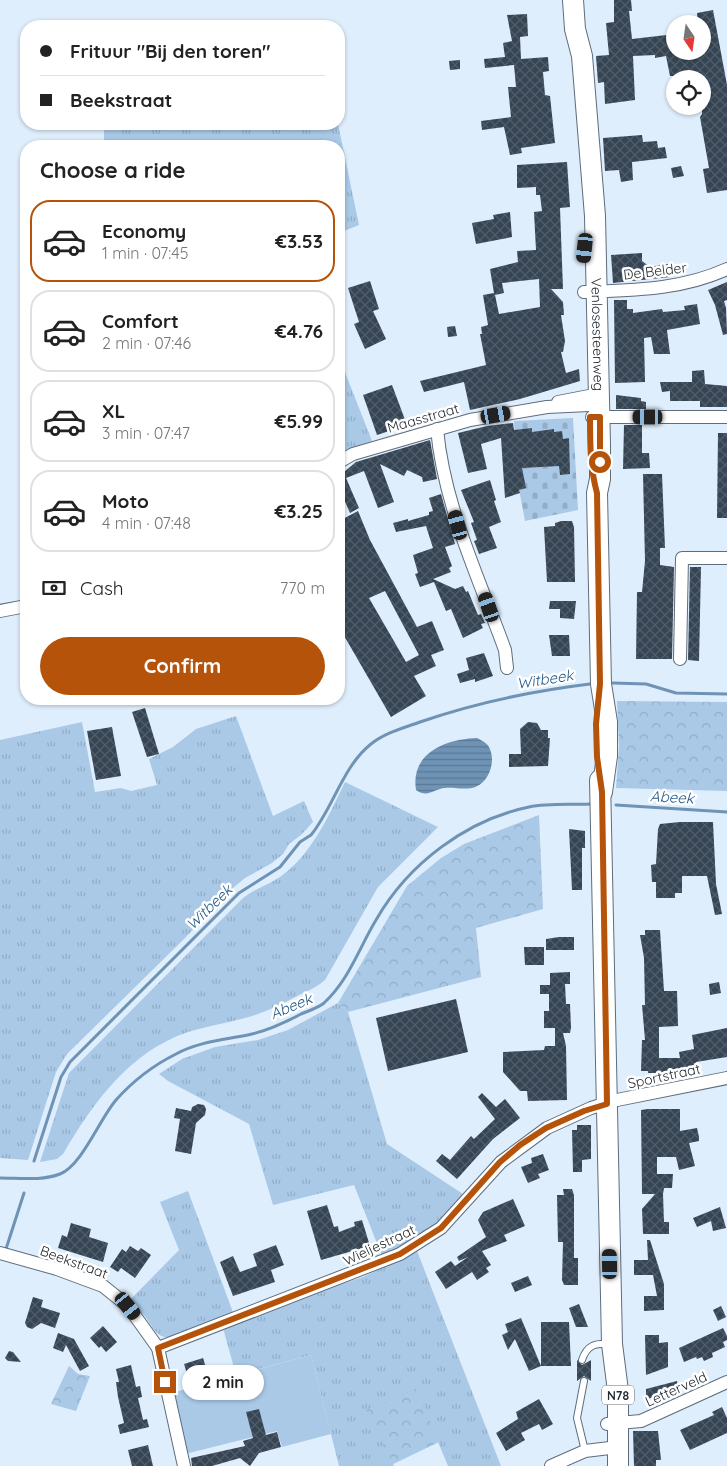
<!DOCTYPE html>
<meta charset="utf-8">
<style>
body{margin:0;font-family:Quicksand,sans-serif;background:#f6f6f6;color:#222;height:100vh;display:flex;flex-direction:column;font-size:19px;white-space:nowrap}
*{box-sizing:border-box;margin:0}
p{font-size:16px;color:#767676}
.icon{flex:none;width:28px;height:28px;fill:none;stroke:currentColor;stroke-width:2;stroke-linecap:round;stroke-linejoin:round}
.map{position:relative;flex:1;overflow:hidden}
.panel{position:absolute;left:20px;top:140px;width:325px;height:565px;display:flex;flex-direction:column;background:#fff;border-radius:20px;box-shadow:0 1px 4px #0004}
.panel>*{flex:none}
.guide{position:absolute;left:20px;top:20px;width:325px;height:110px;border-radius:20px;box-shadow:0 1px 4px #0004;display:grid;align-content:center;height:110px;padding:0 20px;background:#fff}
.needle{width:32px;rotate:167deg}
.controls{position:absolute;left:666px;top:15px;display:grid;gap:10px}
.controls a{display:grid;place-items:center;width:45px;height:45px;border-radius:50%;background:#fff;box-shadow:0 1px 4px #0004;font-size:25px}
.end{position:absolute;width:22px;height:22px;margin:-11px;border:6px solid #b45309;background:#fff;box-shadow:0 0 0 2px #fff}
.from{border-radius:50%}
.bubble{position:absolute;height:35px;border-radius:18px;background:#fff;box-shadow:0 1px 4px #0004;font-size:16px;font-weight:800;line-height:35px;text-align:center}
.car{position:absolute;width:15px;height:30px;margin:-15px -8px;border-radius:6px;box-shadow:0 0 4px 1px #0007;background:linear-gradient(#222 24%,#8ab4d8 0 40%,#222 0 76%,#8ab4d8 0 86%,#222 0)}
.guide b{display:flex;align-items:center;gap:18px;height:48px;font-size:19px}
.guide b+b{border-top:1px solid #e0e0e0}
.guide i{width:12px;height:12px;background:#222}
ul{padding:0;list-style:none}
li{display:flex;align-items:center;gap:15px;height:82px;margin:0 10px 8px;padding:0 10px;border:2px solid #e0e0e0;border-radius:20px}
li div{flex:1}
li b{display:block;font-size:19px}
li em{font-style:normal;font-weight:800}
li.current{border-color:#b45309}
li>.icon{width:45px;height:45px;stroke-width:1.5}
h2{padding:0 20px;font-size:22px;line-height:60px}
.pay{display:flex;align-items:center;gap:12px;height:55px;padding:0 20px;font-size:19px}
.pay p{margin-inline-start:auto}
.button{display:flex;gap:10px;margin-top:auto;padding:10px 20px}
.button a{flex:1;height:58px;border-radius:30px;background:#b45309;color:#fff;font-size:20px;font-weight:800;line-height:58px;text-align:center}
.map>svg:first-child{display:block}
</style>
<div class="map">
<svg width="727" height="1466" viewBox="0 0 727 1466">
<defs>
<pattern id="grass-tufts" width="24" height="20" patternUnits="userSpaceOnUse" patternTransform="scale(1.25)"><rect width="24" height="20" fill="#a9c9e7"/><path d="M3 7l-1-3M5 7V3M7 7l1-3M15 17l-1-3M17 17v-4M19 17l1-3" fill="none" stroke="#91adc7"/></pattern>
<pattern id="forest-crowns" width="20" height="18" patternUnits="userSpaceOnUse" patternTransform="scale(1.25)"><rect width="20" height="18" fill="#a9c9e7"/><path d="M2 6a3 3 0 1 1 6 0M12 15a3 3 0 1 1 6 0" fill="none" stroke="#91adc7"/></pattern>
<pattern id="cemetery-stones" width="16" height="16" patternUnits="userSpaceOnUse" patternTransform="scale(1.25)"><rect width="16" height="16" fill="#a9c9e7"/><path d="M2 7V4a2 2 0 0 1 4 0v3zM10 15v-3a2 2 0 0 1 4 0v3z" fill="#91adc7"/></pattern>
<pattern id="water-rules" width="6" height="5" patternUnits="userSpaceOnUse" patternTransform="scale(1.25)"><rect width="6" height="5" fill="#6e93b5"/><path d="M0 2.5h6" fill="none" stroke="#5a7894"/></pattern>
<pattern id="building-cross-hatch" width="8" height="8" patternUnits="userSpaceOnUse" patternTransform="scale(1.25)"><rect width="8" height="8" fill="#364554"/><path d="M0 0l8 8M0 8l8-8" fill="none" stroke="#515d6a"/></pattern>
</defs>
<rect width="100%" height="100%" fill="#dfeefc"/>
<g fill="url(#grass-tufts)">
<polygon points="104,124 338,124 359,225 339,233 339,146 104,146"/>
<polygon points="339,357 372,441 339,452"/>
<polygon points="236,716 273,816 304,801 313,822 301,835 289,844 283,854 272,863 245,878 233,888 183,940 67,1054 56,1072 28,1160 0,1158 0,740 82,722 95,792 121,788 131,791 157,785 149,759 173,747 196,729"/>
<path d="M 345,782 L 438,827 L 378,887 L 325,980 C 317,987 308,991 299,995 C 286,1002 272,1009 258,1014 C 235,1022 211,1025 188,1032 C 129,1052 93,1103 63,1154 L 57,1159 L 40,1162 L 69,1073 L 243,898 C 254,889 268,885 280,877 C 312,854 328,817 345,782 Z"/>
<polygon points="338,1003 348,1012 387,1144 463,1194 442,1219 415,1241 382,1256 354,1185 273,1205 249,1124 168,1081 159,1074 182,1059 215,1047 258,1040 288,1030"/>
<path d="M 188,1191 L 234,1315 L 173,1338 C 155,1338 154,1328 144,1315 C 139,1310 133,1306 128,1302 L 179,1250 L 160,1202 Z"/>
<polygon points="417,1251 501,1466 448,1466 438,1442 393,1464 394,1466 339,1466 311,1355 236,1375 223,1328 295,1299 363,1277"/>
</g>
<g fill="url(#forest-crowns)">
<polygon points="617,701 727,702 727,791 616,788 619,746"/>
<polygon points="539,815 543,909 476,928 481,977 348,1012 338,1003 407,886 441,858 464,844"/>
<polygon points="69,1366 78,1374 90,1376 76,1411 51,1404"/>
<polygon points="416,1389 439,1442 393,1464 366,1410"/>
</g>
<polygon fill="url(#cemetery-stones)" points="573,418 578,510 525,521 517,479 514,421"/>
<polygon fill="#a9c9e7" points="311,1355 331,1434 282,1447 277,1431 185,1454 171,1393"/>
<path fill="url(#water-rules)" d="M 477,738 C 481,740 487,743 489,747 C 497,762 488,785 472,788 C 461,790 450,786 440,789 C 430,792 426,797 416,790 C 410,753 446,739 477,738 Z"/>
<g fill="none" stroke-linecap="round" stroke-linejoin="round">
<g stroke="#6e93b5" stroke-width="3">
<polyline points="613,683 646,684 676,693 727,694"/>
<polyline points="616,805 727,812"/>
<path d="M 34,1161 L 61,1077 L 70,1062 L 239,893 L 280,867 L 300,842 L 311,835 C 333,808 343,766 371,744 C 385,733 403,728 420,722 C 475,703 532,691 590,684"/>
<path d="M 0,1178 C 19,1178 42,1181 60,1174 C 82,1165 99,1120 116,1100 C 132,1082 154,1065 176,1054 C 200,1041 226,1040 252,1034 C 269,1030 286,1022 301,1014 C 308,1011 318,1008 324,1003 C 349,980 359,948 376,920 C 408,864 466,820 529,807 C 548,803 570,805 590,804"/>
<polyline points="5,1252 24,1193"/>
</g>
</g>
<g fill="url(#building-cross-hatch)" fill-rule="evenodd">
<polygon points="614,0 631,0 632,11 629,11 632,39 675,34 675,51 702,51 702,24 698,24 697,13 713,10 727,85 727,190 707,193 703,169 709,168 700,117 702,114 702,79 673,79 673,76 670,76 666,56 655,58 655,55 633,56 635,100 605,104 604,82 598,83 596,56 609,55 606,23 614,22"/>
<polygon points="527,14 528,36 520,37 521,59 548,57 549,71 543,72 545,95 550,96 555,143 521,148 522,153 510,155 504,127 482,130 481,121 511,117 508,87 516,87 514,65 485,68 484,59 505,57 503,43 512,41 507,15"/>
<polygon points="460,60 460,69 450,70 449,61"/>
<polygon points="642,135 643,142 657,141 658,148 665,147 667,158 632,162 633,180 621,182 619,170 605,171 603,138"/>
<path d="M 567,162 L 570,207 L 560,208 L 563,289 L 551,289 L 563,302 L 564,315 L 561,315 L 565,341 L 563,352 L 561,352 L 566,373 L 579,369 L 580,381 L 520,399 L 470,410 L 464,382 L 424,392 L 420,381 L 486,365 L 480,334 L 482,334 L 481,327 L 488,325 L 483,295 L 494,293 L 490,269 L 518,262 L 517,251 L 536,250 L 534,212 L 542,211 L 540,195 L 536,195 L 536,187 L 517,188 L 517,165 ZM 539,279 L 540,307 L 499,314 L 495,295 L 504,293 L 502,283 Z"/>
<polygon points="681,166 684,176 673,178 671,168"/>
<polygon points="510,212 512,237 476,244 472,223 494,219 493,215"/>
<polygon points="642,253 642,261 650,267 668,264 670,277 613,283 611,255"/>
<polygon points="370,281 379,309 373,311 386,339 365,349 354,324 359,322 348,288"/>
<polygon points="727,282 727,300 724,301 726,308 727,334 723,335 715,305 708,290"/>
<polygon points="614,300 627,300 627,309 633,309 633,313 662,309 663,312 685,310 684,306 697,304 700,324 667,330 670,354 654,354 651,337 644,338 645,382 615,383"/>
<polygon points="455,326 457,336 448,337 447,327"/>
<polygon points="704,370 705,384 727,386 727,407 700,407 700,401 670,401 670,391 662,392 660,382 692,382 692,371"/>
<polygon points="392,385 407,425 377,435 363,395"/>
<polygon points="616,395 641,398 641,401 646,402 646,409 616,409"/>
<polygon points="513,423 514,430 532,428 532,432 554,429 554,432 562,431 563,439 569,438 570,474 560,475 559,466 522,468 526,488 519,490 520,493 505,498 501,438 481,444 487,469 468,473 458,433 487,426"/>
<polygon points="624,425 642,425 642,453 649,453 650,468 623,469"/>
<polygon points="718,433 727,433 727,518 717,518"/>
<polygon points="430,440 437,479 423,482 422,477 407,470 404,476 380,464 394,502 378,508 364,471 346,478 359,508 350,513 343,497 339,499 339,470 343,469 344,472 356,462"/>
<polygon points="643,474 662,474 665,548 660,548 660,565 674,567 672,659 636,659 637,592 642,592 645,561"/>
<polygon points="490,480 496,500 494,501 501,522 489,527 497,548 479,554 474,541 477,540 471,523 474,522 461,490"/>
<polygon points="441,494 455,544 445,547 452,566 449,568 451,572 433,579 455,589 463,586 466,592 468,591 478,615 481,614 485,623 481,624 483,628 463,638 451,609 446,611 434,582 420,587 415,574 418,573 413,555 433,548 426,526 396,532 393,523 408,519 408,521 429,515 429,512 433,511 429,498"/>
<path d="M 358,511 L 370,540 L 417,627 L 432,621 L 444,650 L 431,655 L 436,666 L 414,676 L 426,696 L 391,717 L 339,627 L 339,593 L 345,589 L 339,578 L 339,521 ZM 385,591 L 419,655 L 406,662 L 369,598 Z"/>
<polygon points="561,521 572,521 574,527 575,582 547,582 544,527 555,526 555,523"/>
<polygon points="690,567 701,567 699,661 688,660"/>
<polygon points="550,601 576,601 574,619 560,618 560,609 549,609"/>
<polygon points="549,635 569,635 570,656 552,656"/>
<polygon points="484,653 493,676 475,682 475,679 460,683 457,674 469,670 466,658"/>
<polygon points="145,708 159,754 147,757 132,712"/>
<polygon points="528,722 537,723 541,730 548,730 548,738 550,738 548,766 509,767 509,754 521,754 520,729"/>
<polygon points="112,727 121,776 96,780 87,731"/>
<polygon points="680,822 713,822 716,884 722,914 715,915 707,876 682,876 682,893 675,893 675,898 656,898 656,882 652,882 651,865 656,864 658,829 660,824"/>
<polygon points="569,829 585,831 585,848 582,848 582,890 572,890"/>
<polygon points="645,930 660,930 664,991 677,991 678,1026 659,1027 659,1058 680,1058 679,1052 694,1049 692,1035 727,1028 727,1057 696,1062 697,1068 676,1071 676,1073 648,1073 648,1071 641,1071 642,1040 645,1040 642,1005 645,1005 644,958 640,935 645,935"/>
<polygon points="559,937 574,937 574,950 546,950 546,939"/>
<polygon points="524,947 544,947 544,965 525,965"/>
<polygon points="570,972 570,984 565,984 566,1004 570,1004 571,1028 570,1033 563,1033 566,1046 567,1100 528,1101 527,1091 520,1091 503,1072 503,1052 544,1050 545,1046 555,1046 555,1028 544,1028 544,1011 549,1011 549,994 540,994 540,985 550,985 550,973"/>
<polygon points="719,982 721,993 710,995 709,984"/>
<polygon points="456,999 468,1052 388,1071 376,1018"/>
<polygon points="482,1093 496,1107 505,1099 520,1118 493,1139 457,1179 436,1161 442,1154 450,1160 471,1136 474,1139 495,1119 478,1097"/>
<polygon points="198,1104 204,1105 206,1109 205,1115 196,1123 191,1154 175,1151 180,1119 174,1118 176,1108 191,1111 192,1107"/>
<polygon points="648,1109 680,1109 680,1131 697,1128 699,1137 699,1141 689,1143 695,1166 679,1170 676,1157 657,1157 657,1174 673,1174 672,1188 664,1188 663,1194 664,1222 669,1222 669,1234 643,1234 642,1209 655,1194 642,1194 641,1110"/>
<polygon points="577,1125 591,1125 591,1159 582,1160 582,1172 573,1172 572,1130 577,1130"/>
<polygon points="543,1154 549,1170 538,1174 540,1178 528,1183 521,1167 532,1163 531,1158"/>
<polygon points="563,1189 572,1189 574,1195 574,1258 578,1258 578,1285 564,1285 562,1280 563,1242 558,1242 557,1195 564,1195"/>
<polygon points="513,1199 525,1226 504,1235 507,1241 482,1251 491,1265 486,1268 489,1272 477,1280 472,1272 446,1289 435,1272 451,1261 455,1266 468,1257 459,1261 457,1257 486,1237 478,1220 483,1212"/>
<polygon points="327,1205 334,1227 338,1226 339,1232 355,1226 354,1222 362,1220 370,1246 321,1260 307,1211"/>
<polygon points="720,1207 726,1228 713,1231 711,1221 697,1227 693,1218"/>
<polygon points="71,1223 91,1229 89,1237 108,1243 103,1262 58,1248 62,1235 67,1237"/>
<polygon points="647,1240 650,1240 664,1284 664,1310 644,1311 644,1296 657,1296 653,1275 634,1275 634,1260 648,1260"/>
<polygon points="276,1245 284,1265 271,1270 275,1282 233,1296 220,1262 233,1256 240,1272 257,1266 253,1254"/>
<polygon points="130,1246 138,1251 141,1248 151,1255 135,1278 121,1268 118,1272 110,1267 122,1249 126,1252"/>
<polygon points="528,1276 532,1285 515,1292 511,1283"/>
<polygon points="33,1297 43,1300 41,1307 60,1313 55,1328 41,1323 32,1329 27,1327 25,1323"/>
<polygon points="579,1304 588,1327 576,1327 569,1308"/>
<polygon points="721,1306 726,1317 718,1321 713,1310"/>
<polygon points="521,1318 541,1366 529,1371 515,1339 508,1350 502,1335 508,1332 505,1324"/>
<polygon points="541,1322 569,1322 571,1366 541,1366"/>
<polygon points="103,1326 117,1342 106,1352 101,1346 99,1348 90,1338"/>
<polygon points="723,1328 727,1336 727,1340 723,1342 725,1347 712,1353 713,1357 704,1361 702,1357 697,1359 696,1357 684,1362 679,1348"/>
<polygon points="58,1333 74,1339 89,1366 80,1371 66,1345 63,1352 53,1348"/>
<polygon points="645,1335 659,1335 659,1343 668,1342 668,1367 646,1375"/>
<polygon points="9,1351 13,1352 21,1362 8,1361 5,1358"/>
<polygon points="203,1358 207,1371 188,1377 184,1364"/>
<polygon points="577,1360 582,1365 591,1360 591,1381 584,1376 577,1381"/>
<polygon points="131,1365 136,1387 140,1386 142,1397 138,1398 143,1420 147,1419 149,1427 120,1434 118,1425 124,1423 118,1397 116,1382 119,1382 116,1369"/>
<polygon points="677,1381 678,1386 646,1400 646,1389"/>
<polygon points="539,1399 553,1424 542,1430 539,1424 521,1433 525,1440 506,1451 496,1433 518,1419 516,1412"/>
<polygon points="722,1407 727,1418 727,1433 690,1450 680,1430 714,1415 712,1412"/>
<polygon points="259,1409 266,1435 277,1432 281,1447 259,1453 250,1466 240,1458 212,1466 192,1466 191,1458 245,1446 243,1441 253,1438 246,1412"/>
<polygon points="633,1431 658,1431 661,1460 656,1460 656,1466 634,1466"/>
<polygon points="148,1445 153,1466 132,1466 128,1450"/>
</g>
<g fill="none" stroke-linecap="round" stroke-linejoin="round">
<g stroke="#5d6d7c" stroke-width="8">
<g id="lane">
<path d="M 582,1360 C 587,1345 595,1343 610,1344"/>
<polyline points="584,1381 577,1418 585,1451"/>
</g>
</g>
<g stroke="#5d6d7c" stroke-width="14">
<g id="street">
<path d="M 584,292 C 634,290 681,290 727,269"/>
<polyline points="558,402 589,396 599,401"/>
<polyline points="592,417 727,417"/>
<path d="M 437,429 C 444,506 479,578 505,650 L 507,668"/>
<polyline points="339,462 353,454 470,420 547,407 589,405 599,401"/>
<polyline points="0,611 26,606"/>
<polyline points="680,659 682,558 727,558"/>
<polyline points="0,1253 57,1269 103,1286 128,1306 158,1348 184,1466"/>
<polyline points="158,1348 400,1254 441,1228 501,1162 547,1128 591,1108 617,1100 727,1078"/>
<polyline points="607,1424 641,1421 727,1382"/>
<polyline points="551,1466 585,1451 618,1447"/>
</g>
</g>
<g stroke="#5d6d7c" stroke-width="22">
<g id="primary">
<path id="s1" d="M 573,0 L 575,29 L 582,56 L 595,216 L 600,445 L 600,479 L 597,493 L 601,684 L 607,722 L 607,756 L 602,792"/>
<polyline points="600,780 612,1344 618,1391 618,1466"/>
</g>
</g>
<use href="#lane" stroke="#fff" stroke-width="6"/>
<use href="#street" stroke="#fff" stroke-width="12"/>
<use href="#primary" stroke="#fff" stroke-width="20"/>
</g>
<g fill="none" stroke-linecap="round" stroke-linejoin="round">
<path stroke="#b45309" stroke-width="6" d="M 165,1382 L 158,1348 L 400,1254 L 441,1228 L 500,1162 L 520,1145 L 546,1128 L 584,1111 L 607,1104 L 602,792 L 597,757 L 596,724 L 600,684 L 597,493 C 590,468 590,442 590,417 L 600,417 L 600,462"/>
</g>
<g text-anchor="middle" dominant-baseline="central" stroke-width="5" stroke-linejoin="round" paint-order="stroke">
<rect fill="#fff" stroke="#666b70" stroke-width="1" x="602" y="1385.5" width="32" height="19" rx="4"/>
<g font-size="12" font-weight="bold" fill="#242b32">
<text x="618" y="1395">N78</text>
</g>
<g font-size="14" fill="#242b32" stroke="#fff">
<text transform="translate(655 271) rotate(-7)">De Belder</text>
<text stroke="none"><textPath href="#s1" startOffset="336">Venlosesteenweg</textPath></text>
<text transform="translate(423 418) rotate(-16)">Maasstraat</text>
<text transform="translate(664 1076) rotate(-12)">Sportstraat</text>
<text transform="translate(379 1245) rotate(-25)">Wieljestraat</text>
<text transform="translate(74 1262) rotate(20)">Beekstraat</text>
<text transform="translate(676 1389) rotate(-24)">Letterveld</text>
</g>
<g font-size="15" font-style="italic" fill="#225a89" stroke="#fff">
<text transform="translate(545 679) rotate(-9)">Witbeek</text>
<text transform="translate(672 797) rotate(3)">Abeek</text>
<text transform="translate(209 907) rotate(-44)">Witbeek</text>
<text transform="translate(291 1006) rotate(-23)">Abeek</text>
</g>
</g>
</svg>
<div class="controls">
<a><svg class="needle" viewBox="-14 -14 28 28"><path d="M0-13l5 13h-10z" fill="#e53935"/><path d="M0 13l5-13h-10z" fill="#767676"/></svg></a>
<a><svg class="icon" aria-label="locate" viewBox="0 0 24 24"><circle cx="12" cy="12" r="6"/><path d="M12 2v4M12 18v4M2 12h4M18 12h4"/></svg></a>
</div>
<i class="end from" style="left:600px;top:462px"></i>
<i class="end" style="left:165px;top:1382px"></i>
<div class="bubble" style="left:182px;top:1365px;width:82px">2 min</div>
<i class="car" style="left:585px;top:248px;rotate:186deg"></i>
<i class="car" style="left:496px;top:415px;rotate:80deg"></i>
<i class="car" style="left:648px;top:417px;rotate:270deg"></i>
<i class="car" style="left:458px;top:525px;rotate:345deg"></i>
<i class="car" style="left:489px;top:607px;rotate:341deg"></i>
<i class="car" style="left:610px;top:1264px;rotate:359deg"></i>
<i class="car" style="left:128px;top:1306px;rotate:141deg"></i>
<div class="guide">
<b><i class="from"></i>Frituur &quot;Bij den toren&quot;</b>
<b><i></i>Beekstraat</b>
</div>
<section class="panel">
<h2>Choose a ride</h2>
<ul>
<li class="current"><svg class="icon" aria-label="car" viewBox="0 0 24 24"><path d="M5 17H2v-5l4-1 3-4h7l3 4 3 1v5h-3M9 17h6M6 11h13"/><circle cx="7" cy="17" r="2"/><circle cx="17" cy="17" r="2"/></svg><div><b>Economy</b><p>1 min · 07:45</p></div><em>€3.53</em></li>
<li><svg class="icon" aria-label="car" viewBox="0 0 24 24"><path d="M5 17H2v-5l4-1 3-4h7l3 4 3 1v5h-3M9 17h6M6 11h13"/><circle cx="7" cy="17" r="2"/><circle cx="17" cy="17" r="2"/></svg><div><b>Comfort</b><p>2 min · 07:46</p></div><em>€4.76</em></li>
<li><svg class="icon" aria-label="car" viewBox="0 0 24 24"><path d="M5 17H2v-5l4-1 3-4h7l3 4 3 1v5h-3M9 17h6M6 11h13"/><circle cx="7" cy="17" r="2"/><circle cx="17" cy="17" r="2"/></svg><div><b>XL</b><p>3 min · 07:47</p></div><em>€5.99</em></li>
<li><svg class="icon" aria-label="car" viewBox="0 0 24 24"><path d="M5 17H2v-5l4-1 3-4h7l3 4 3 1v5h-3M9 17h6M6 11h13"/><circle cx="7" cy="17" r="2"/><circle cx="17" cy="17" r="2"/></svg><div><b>Moto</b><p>4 min · 07:48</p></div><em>€3.25</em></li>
</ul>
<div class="pay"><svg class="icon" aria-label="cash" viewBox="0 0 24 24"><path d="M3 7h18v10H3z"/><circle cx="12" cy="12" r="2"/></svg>Cash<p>770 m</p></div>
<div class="button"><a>Confirm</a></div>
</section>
</div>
